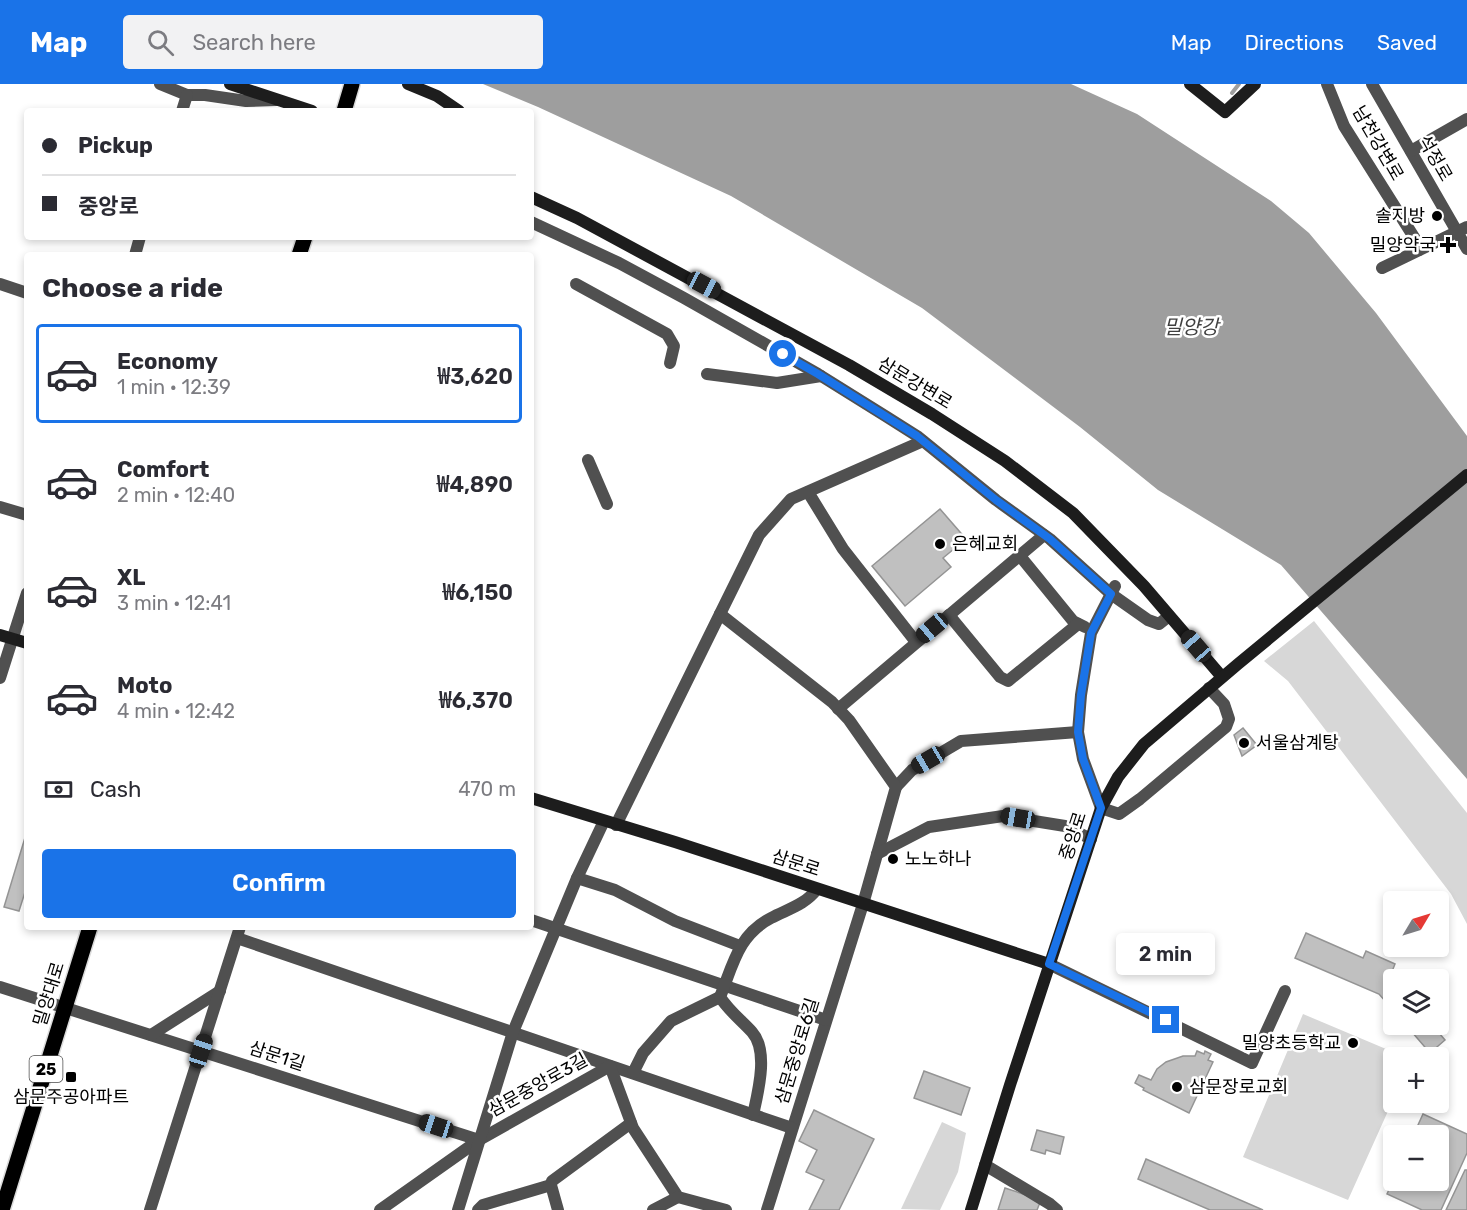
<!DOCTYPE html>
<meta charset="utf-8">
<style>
body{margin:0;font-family:Rubik,"Noto Sans KR",sans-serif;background:#f2f2f3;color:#2b2b33;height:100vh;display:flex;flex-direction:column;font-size:22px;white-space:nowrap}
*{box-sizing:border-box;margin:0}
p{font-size:20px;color:#7c7c81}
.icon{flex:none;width:33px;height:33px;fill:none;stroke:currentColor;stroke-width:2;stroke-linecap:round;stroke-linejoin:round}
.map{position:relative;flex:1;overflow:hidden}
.sheet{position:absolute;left:24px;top:168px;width:510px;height:678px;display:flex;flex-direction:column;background:#fff;border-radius:6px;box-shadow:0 3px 9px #0003}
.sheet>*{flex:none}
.banner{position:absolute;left:24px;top:24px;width:510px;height:132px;border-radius:6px;box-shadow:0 3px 9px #0003;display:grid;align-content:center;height:132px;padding:0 18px;background:#fff}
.needle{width:39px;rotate:52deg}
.tools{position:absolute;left:1383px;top:807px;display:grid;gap:12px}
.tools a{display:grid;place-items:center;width:66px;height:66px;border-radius:6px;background:#fff;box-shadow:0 3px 9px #0003;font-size:30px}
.end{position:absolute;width:27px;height:27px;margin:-14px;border:8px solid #1a73e8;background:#fff;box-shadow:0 0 0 3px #fff}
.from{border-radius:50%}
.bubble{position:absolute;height:42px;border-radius:6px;background:#fff;box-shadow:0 3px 9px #0003;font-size:20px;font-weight:600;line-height:42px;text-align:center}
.car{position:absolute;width:18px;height:36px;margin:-18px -9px;border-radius:8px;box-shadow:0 0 4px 2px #0007;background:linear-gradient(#222 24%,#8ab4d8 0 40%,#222 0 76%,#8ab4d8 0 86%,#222 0)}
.banner b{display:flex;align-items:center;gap:21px;height:57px;font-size:22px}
.banner b+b{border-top:2px solid #e1e1e2}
.banner i{width:15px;height:15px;background:#2b2b33}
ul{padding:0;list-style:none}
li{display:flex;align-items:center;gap:18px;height:99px;margin:0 12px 9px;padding:0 6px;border:3px solid transparent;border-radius:6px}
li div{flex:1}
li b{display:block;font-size:22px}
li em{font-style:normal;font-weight:600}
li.active{border-color:#1a73e8}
li>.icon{width:54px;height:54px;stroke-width:1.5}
h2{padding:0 18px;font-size:27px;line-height:72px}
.pay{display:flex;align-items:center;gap:15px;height:66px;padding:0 18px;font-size:22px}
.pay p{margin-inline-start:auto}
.button{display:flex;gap:12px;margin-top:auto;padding:12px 18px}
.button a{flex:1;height:69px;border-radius:6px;background:#1a73e8;color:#fff;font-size:24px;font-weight:600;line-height:69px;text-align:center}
header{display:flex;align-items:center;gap:36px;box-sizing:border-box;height:84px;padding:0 30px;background:#1a73e8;color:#fff}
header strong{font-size:28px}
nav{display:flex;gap:33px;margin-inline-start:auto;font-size:21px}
.search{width:420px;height:54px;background:#f2f2f3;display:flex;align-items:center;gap:15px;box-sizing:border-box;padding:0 21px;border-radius:6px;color:#7c7c81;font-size:22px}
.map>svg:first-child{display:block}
</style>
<header>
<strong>Map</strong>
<div class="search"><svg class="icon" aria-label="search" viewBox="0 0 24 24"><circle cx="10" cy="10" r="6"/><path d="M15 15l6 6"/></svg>Search here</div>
<nav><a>Map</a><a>Directions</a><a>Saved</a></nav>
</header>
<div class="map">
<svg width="1467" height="1126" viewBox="0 0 1467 1126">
<rect width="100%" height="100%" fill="#fff"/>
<g fill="#d7d7d7">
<polygon points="1314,537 1467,729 1467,840 1451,810 1288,597 1264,577"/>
<polygon points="1303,930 1405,973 1394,974 1393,1016 1348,1116 1243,1073"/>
<polygon points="942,1038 966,1049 958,1088 940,1126 901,1125"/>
</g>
<polygon fill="#9e9e9e" points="483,0 1071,0 1137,30 1271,117 1309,149 1376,229 1467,352 1467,695 1281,481 1158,406 1080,343 922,224 731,112 538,23"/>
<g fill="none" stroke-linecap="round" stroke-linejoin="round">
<polyline stroke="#9e9e9e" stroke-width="4" points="1232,9 1239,0"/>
</g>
<g fill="#c0c0c0" stroke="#949494" stroke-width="1.5">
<polygon points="940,425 966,455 943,474 951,483 905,522 872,482"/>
<polygon points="1243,644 1257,661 1242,672 1234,651"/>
<polygon points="27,747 27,802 19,827 4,823"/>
<polygon points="1306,849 1363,874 1366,867 1395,880 1391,890 1396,896 1394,896 1394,927 1379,910 1295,874"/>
<polygon points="1405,940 1436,940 1433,942 1445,956 1430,969"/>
<polygon points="1197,967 1204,970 1205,967 1211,970 1208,976 1213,978 1189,1029 1143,1006 1144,1004 1135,999 1139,991 1151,996 1157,985 1166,978 1183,972 1195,972"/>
<polygon points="924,987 970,1004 961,1031 914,1014"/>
<polygon points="814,1026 874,1055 839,1126 809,1126 824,1096 806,1088 817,1066 799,1057"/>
<polygon points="1423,1030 1467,1050 1467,1069 1441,1126 1422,1126 1387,1110 1394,1095 1438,1096 1438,1052 1413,1052"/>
<polygon points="1037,1046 1064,1053 1060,1070 1046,1066 1045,1070 1031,1066"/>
<polygon points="1146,1075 1263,1126 1210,1126 1138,1095"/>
<polygon points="1465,1086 1467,1086 1467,1126 1446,1126"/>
<polygon points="1005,1104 1041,1116 1037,1126 998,1126"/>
</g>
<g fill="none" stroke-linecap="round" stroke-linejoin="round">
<g stroke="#dbdbdb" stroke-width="18">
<g id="primary">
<polyline points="344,27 352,0"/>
<polyline points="299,171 305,153"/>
<polyline points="2,1126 90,843"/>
</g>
</g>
<g stroke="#505050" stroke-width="12">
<polyline points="160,0 187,11 205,11 246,17 277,16"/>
<polyline points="1327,0 1344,42 1417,158 1419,166"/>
<polyline points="1372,0 1467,165"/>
<polyline points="182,27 187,11"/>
<polyline points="1411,67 1467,35"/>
<polyline points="531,138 619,179 684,214 818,290 887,333 917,352 996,416 1050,455 1111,510 1148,536 1159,540 1169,532"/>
<polyline points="135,171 140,153"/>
<polyline points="1382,184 1467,143"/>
<polyline points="0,200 27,209"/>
<polyline points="576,200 667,250 674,262 670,279"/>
<polyline points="707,290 777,299 821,292"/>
<polyline points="588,376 607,420"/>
<polyline points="808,408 843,465 916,558"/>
<polyline points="0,423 27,431"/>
<polyline points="1020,472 1073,537 1085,543"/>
<polyline points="720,530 759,451 791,415 923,357"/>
<polyline points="949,531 1000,593 1008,597 1078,540"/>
<polyline points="0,594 27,509"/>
<polyline points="838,625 1044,451"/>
<polyline points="1078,648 1081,611 1091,549 1115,502"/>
<polyline points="896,703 912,686 961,657 1078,648 1083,675 1101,724 1119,730 1140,715 1226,643 1229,635 1224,620 1209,604"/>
<polyline points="616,741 720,530 832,618 849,636 896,703 863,820 767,1126"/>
<polyline points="877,770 929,743 1003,732 1065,742 1091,755"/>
<polyline points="577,794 615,806 675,837 740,862"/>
<polyline points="531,836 826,936"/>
<polyline points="237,854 792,1044"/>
<polyline points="1049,880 1252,979 1285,907"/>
<polyline points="0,903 479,1056"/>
<polyline points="151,951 220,907"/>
<polyline points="633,989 643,969 671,937 720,913"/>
<path d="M 753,1031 C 758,1008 769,967 752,948 C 741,936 729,927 720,913 C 733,881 738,851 771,834 C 788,825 805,821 817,805"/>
<polyline points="985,1081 1050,1120 1057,1126"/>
<polyline points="150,1126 240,843"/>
<polyline points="380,1126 479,1056 610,982 633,1044 678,1113 726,1126"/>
<polyline points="458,1126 513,948 577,794 604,737"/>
<polyline points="478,1126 483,1121 551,1101"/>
<polyline points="558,1126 551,1101 552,1097 631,1039"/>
<polyline points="653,1126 678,1113"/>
</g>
<g stroke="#1d1d1d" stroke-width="12">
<polyline points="230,0 312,27"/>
<polyline points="408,0 437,12 459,27"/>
<polyline points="1190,0 1225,28 1255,0"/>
<polyline points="531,113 577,134 849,281 932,330 1005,377 1073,429 1144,502 1222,593"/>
<polyline points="0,551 27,559"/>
<polyline points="531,714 675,758 1049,880"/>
<polyline points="971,1126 1010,1001 1101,724 1118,693 1144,660 1238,580 1467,391"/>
</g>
<use href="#primary" stroke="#000" stroke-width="15"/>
</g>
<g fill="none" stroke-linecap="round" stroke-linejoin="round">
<polyline stroke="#1a73e8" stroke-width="8" points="783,270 818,290 917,352 996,416 1050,455 1111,510 1091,549 1081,611 1078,648 1083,675 1101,724 1049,880 1166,936"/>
</g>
<g fill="#000" stroke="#fff" stroke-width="2">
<circle cx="1437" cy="132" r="6"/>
<path d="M1445 152h6v6h6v6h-6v6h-6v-6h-6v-6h6z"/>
<circle cx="940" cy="460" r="6"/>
<circle cx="1244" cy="659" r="6"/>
<circle cx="893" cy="775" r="6"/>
<circle cx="1353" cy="959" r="6"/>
<rect x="65" y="987" width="12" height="12" rx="3"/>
<circle cx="1177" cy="1003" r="6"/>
</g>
<g text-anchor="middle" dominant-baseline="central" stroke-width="5" stroke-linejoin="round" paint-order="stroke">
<rect fill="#fff" stroke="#4c4c4c" stroke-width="1.5" x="29.5" y="972" width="33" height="26" rx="4.5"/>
<g font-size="16" font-weight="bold" fill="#000">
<text x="46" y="985">25</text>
</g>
<g font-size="18" fill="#000" stroke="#fff">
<text transform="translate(1378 59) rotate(60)">남천강변로</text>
<text transform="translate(1435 74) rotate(60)">석정로</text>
<text transform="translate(915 299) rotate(31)">삼문강변로</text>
<text transform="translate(1073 752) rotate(-72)">중앙로</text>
<text transform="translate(796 779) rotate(18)">삼문로</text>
<text transform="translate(49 910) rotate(-73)">밀양대로</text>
<text transform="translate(797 967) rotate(-73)">삼문중앙로6길</text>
<text transform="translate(277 972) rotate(18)">삼문1길</text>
<text transform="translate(538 1001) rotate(-29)">삼문중앙로3길</text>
</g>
<g font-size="18" fill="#000" stroke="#fff" text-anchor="start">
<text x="1425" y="132" text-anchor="end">솔지방</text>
<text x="1436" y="161" text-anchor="end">밀양약국</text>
<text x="952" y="460">은혜교회</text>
<text x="1256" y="659">서울삼계탕</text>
<text x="905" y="775">노노하나</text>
<text x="1341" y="959" text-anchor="end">밀양초등학교</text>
<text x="1189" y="1003">삼문장로교회</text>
<text x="71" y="1013" text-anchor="middle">삼문주공아파트</text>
</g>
<g font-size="20" font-style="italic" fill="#3f3f3f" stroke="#fff">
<text x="1191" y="243">밀양강</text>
</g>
</g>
</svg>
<div class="tools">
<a><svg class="needle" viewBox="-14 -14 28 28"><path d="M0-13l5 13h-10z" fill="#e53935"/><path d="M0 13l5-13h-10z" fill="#7c7c81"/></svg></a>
<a><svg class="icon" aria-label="layers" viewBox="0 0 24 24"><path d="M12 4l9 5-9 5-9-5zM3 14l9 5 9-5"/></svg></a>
<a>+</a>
<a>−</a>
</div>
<i class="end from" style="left:783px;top:270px"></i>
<i class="end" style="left:1166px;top:936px"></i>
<div class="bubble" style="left:1116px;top:849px;width:99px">2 min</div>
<i class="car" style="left:704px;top:201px;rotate:118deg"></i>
<i class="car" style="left:932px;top:544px;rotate:230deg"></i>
<i class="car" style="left:1196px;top:562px;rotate:319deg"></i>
<i class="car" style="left:928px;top:676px;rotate:240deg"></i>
<i class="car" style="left:1018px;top:734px;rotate:280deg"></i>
<i class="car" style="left:201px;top:967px;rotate:18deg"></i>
<i class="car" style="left:436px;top:1042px;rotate:288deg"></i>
<div class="banner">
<b><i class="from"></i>Pickup</b>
<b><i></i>중앙로</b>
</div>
<section class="sheet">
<h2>Choose a ride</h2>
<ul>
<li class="active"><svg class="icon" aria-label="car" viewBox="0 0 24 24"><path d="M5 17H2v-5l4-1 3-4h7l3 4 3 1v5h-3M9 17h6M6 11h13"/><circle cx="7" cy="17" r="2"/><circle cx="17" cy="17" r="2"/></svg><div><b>Economy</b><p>1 min · 12:39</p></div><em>₩3,620</em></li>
<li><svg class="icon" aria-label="car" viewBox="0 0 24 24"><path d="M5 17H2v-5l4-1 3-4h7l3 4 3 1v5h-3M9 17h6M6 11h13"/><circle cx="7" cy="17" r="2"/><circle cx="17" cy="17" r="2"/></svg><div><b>Comfort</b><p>2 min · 12:40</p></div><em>₩4,890</em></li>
<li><svg class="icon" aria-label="car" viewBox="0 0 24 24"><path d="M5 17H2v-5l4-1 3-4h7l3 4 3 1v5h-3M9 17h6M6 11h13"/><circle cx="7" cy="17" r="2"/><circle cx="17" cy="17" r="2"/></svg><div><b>XL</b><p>3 min · 12:41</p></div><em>₩6,150</em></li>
<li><svg class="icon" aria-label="car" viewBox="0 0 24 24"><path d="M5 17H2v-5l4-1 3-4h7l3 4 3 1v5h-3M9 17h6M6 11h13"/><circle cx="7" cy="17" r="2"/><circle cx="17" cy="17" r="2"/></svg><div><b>Moto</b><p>4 min · 12:42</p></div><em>₩6,370</em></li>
</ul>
<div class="pay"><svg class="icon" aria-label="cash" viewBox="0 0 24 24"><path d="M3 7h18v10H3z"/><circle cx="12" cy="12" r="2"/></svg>Cash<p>470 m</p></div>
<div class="button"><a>Confirm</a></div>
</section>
</div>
